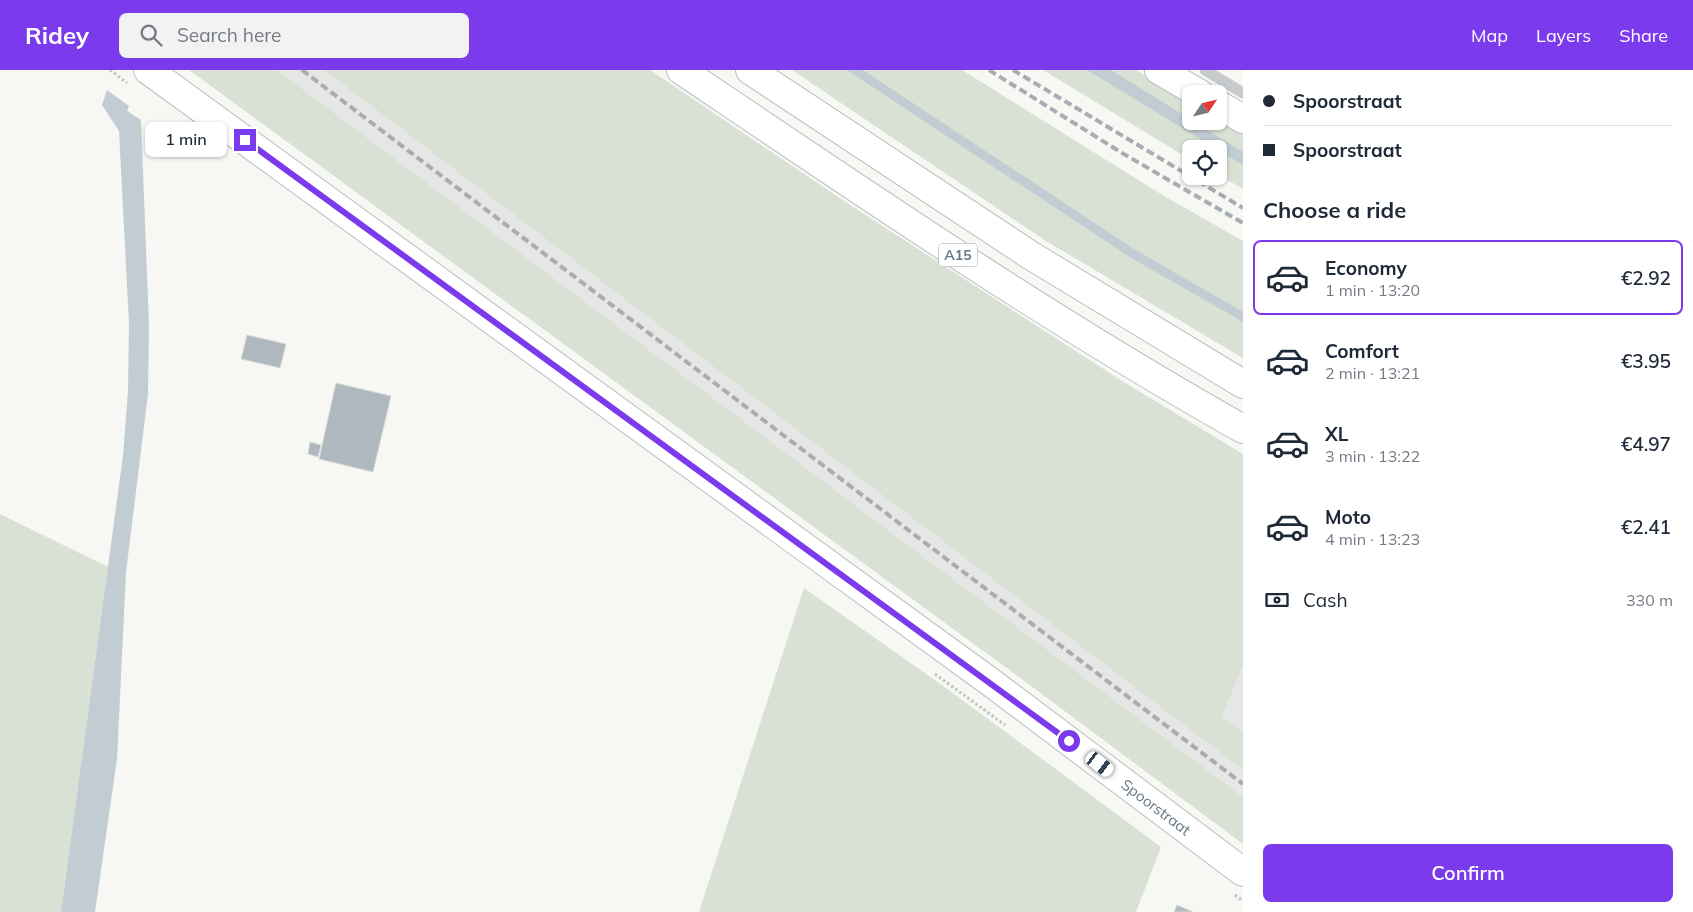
<!DOCTYPE html>
<meta charset="utf-8">
<style>
body{margin:0;font-family:Mulish,sans-serif;background:#f2f2f3;color:#1f2937;height:100vh;display:flex;flex-direction:column;font-size:19px;white-space:nowrap}
*{box-sizing:border-box;margin:0}
p{font-size:16px;color:#747a83}
.icon{flex:none;width:28px;height:28px;fill:none;stroke:currentColor;stroke-width:2;stroke-linecap:round;stroke-linejoin:round}
.map{position:relative;flex:1;overflow:hidden}
.details{display:flex;flex-direction:column;background:#fff;width:450px}
.details>*{flex:none}
.banner{display:grid;align-content:center;height:110px;padding:0 20px;background:#fff}
.needle{width:32px;rotate:55deg}
.controls{position:absolute;left:1182px;top:15px;display:grid;gap:10px}
.controls a{display:grid;place-items:center;width:45px;height:45px;border-radius:8px;background:#fff;box-shadow:0 1px 4px #0004;font-size:25px}
.end{position:absolute;width:22px;height:22px;margin:-11px;border:6px solid #7c3aed;background:#fff;box-shadow:0 0 0 2px #fff}
.from{border-radius:50%}
.bubble{position:absolute;height:35px;border-radius:8px;background:#fff;box-shadow:0 1px 4px #0004;font-size:16px;font-weight:600;line-height:35px;text-align:center}
.car{position:absolute;width:15px;height:30px;margin:-15px -8px;border-radius:6px;box-shadow:0 0 4px 1px #0007;background:linear-gradient(#fff 24%,#345 0 40%,#fff 0 76%,#345 0 86%,#fff 0)}
.banner b{display:flex;align-items:center;gap:18px;height:48px;font-size:19px}
.banner b+b{border-top:1px solid #e0e1e3}
.banner i{width:12px;height:12px;background:#1f2937}
ul{padding:0;list-style:none}
li{display:flex;align-items:center;gap:15px;height:75px;margin:0 10px 8px;padding:0 10px;border:2px solid transparent;border-radius:8px}
li div{flex:1}
li b{display:block;font-size:19px}
li em{font-style:normal;font-weight:600}
li.active{border-color:#7c3aed}
li>.icon{width:45px;height:45px;stroke-width:1.5}
h2{padding:0 20px;font-size:22px;line-height:60px}
.pay{display:flex;align-items:center;gap:12px;height:55px;padding:0 20px;font-size:19px}
.pay p{margin-inline-start:auto}
.button{display:flex;gap:10px;margin-top:auto;padding:10px 20px}
.button a{flex:1;height:58px;border-radius:8px;background:#7c3aed;color:#fff;font-size:20px;font-weight:600;line-height:58px;text-align:center}
header{display:flex;align-items:center;gap:30px;box-sizing:border-box;height:70px;padding:0 25px;background:#7c3aed;color:#fff}
header strong{font-size:24px}
nav{display:flex;gap:28px;margin-inline-start:auto;font-size:18px}
.search{width:350px;height:45px;background:#f2f2f3;display:flex;align-items:center;gap:12px;box-sizing:border-box;padding:0 18px;border-radius:8px;color:#747a83;font-size:19px}
main{display:flex;flex:1;min-height:0}
.map>svg:first-child{display:block}
</style>
<header>
<strong>Ridey</strong>
<div class="search"><svg class="icon" aria-label="search" viewBox="0 0 24 24"><circle cx="10" cy="10" r="6"/><path d="M15 15l6 6"/></svg>Search here</div>
<nav><a>Map</a><a>Layers</a><a>Share</a></nav>
</header>
<main>
<div class="map">
<svg width="1243" height="842" viewBox="0 0 1243 842">
<rect width="100%" height="100%" fill="#f7f7f4"/>
<g fill="#e5e6e5">
<polygon points="277,0 324,0 1243,700 1243,727"/>
<polygon points="1243,596 1243,662 1222,646"/>
</g>
<g fill="#d9e0d4">
<polygon points="189,0 277,0 1243,727 1243,774 1023,610"/>
<polygon points="324,0 650,0 847,133 1122,311 1243,384 1243,596 1222,646 1243,662 1243,700"/>
<polygon points="792,0 962,0 1164,126 1243,171 1243,288 1046,171"/>
<polygon points="1043,0 1136,0 1191,34 1191,51 1219,50 1243,64 1243,119 1219,105 1219,79 1191,79 1191,90"/>
<polygon points="0,444 108,497 61,842 0,842"/>
<polygon points="804,518 946,618 1161,777 1136,842 699,842"/>
</g>
<g fill="#c1cdd2">
<polygon points="847,0 863,0 1134,179 1243,242 1243,252 1128,186"/>
<polygon points="1087,0 1111,0 1243,82 1243,95"/>
<polygon points="107,20 129,36 127,41 141,50 149,255 148,324 126,502 117,689 95,842 61,842 123,386 128,321 129,253 119,61 102,35"/>
</g>
<g fill="#afb8be" stroke="#d9d9d6">
<polygon points="247,265 286,274 280,298 241,289"/>
<polygon points="336,313 391,326 373,402 319,389"/>
<polygon points="310,372 321,375 318,387 308,384"/>
<polygon points="1177,835 1193,842 1174,842"/>
</g>
<g fill="none" stroke-linecap="round" stroke-linejoin="round">
<g stroke="#b9bfc3" stroke-width="30">
<g id="secondary">
<polyline points="148,0 989,611 1243,802"/>
<polyline points="1159,0 1200,24"/>
<polyline points="1219,35 1243,49"/>
</g>
</g>
<g stroke="#b9bdc0" stroke-width="30">
<g id="motorway">
<path d="M 681,0 C 865,124 1049,250 1243,359"/>
<polyline points="750,0 1030,185 1243,314"/>
</g>
</g>
<g stroke="#c0c3c5" stroke-width="3" stroke-dasharray="2.5 2.5" stroke-linecap="butt">
<polyline points="110,0 127,13"/>
<polyline points="935,604 1005,655"/>
<polyline points="1235,825 1243,831"/>
</g>
<polyline stroke="#c7cbce" stroke-width="11" points="1205,0 1243,23"/>
<use href="#secondary" stroke="#fff" stroke-width="28"/>
<use href="#motorway" stroke="#fff" stroke-width="28"/>
<g stroke="#a6adb3" stroke-width="4" stroke-dasharray="8 4" stroke-linecap="butt">
<polyline points="302,0 1243,714"/>
<polyline points="989,0 1122,83 1243,153"/>
<polyline points="1013,0 1243,138"/>
</g>
</g>
<g fill="none" stroke-linecap="round" stroke-linejoin="round">
<polyline stroke="#7c3aed" stroke-width="6" points="245,70 1069,671"/>
</g>
<g text-anchor="middle" dominant-baseline="central" stroke-width="5" stroke-linejoin="round" paint-order="stroke">
<rect fill="#fff" stroke="#92a0ac" stroke-width="1" x="939" y="173.5" width="38" height="23" rx="4"/>
<g font-size="14" font-weight="bold" fill="#637888">
<text x="958" y="185">A15</text>
</g>
<g font-size="15" fill="#637888" stroke="#fff">
<text transform="translate(1156 737) rotate(37)">Spoorstraat</text>
</g>
</g>
</svg>
<div class="controls">
<a><svg class="needle" viewBox="-14 -14 28 28"><path d="M0-13l5 13h-10z" fill="#e53935"/><path d="M0 13l5-13h-10z" fill="#747a83"/></svg></a>
<a><svg class="icon" aria-label="locate" viewBox="0 0 24 24"><circle cx="12" cy="12" r="6"/><path d="M12 2v4M12 18v4M2 12h4M18 12h4"/></svg></a>
</div>
<i class="end from" style="left:1069px;top:671px"></i>
<i class="end" style="left:245px;top:70px"></i>
<div class="bubble" style="left:145px;top:52px;width:82px">1 min</div>
<i class="car" style="left:1100px;top:694px;rotate:127deg"></i>
</div>
<section class="details">
<div class="banner">
<b><i class="from"></i>Spoorstraat</b>
<b><i></i>Spoorstraat</b>
</div>
<h2>Choose a ride</h2>
<ul>
<li class="active"><svg class="icon" aria-label="car" viewBox="0 0 24 24"><path d="M5 17H2v-5l4-1 3-4h7l3 4 3 1v5h-3M9 17h6M6 11h13"/><circle cx="7" cy="17" r="2"/><circle cx="17" cy="17" r="2"/></svg><div><b>Economy</b><p>1 min · 13:20</p></div><em>€2.92</em></li>
<li><svg class="icon" aria-label="car" viewBox="0 0 24 24"><path d="M5 17H2v-5l4-1 3-4h7l3 4 3 1v5h-3M9 17h6M6 11h13"/><circle cx="7" cy="17" r="2"/><circle cx="17" cy="17" r="2"/></svg><div><b>Comfort</b><p>2 min · 13:21</p></div><em>€3.95</em></li>
<li><svg class="icon" aria-label="car" viewBox="0 0 24 24"><path d="M5 17H2v-5l4-1 3-4h7l3 4 3 1v5h-3M9 17h6M6 11h13"/><circle cx="7" cy="17" r="2"/><circle cx="17" cy="17" r="2"/></svg><div><b>XL</b><p>3 min · 13:22</p></div><em>€4.97</em></li>
<li><svg class="icon" aria-label="car" viewBox="0 0 24 24"><path d="M5 17H2v-5l4-1 3-4h7l3 4 3 1v5h-3M9 17h6M6 11h13"/><circle cx="7" cy="17" r="2"/><circle cx="17" cy="17" r="2"/></svg><div><b>Moto</b><p>4 min · 13:23</p></div><em>€2.41</em></li>
</ul>
<div class="pay"><svg class="icon" aria-label="cash" viewBox="0 0 24 24"><path d="M3 7h18v10H3z"/><circle cx="12" cy="12" r="2"/></svg>Cash<p>330 m</p></div>
<div class="button"><a>Confirm</a></div>
</section>
</main>
